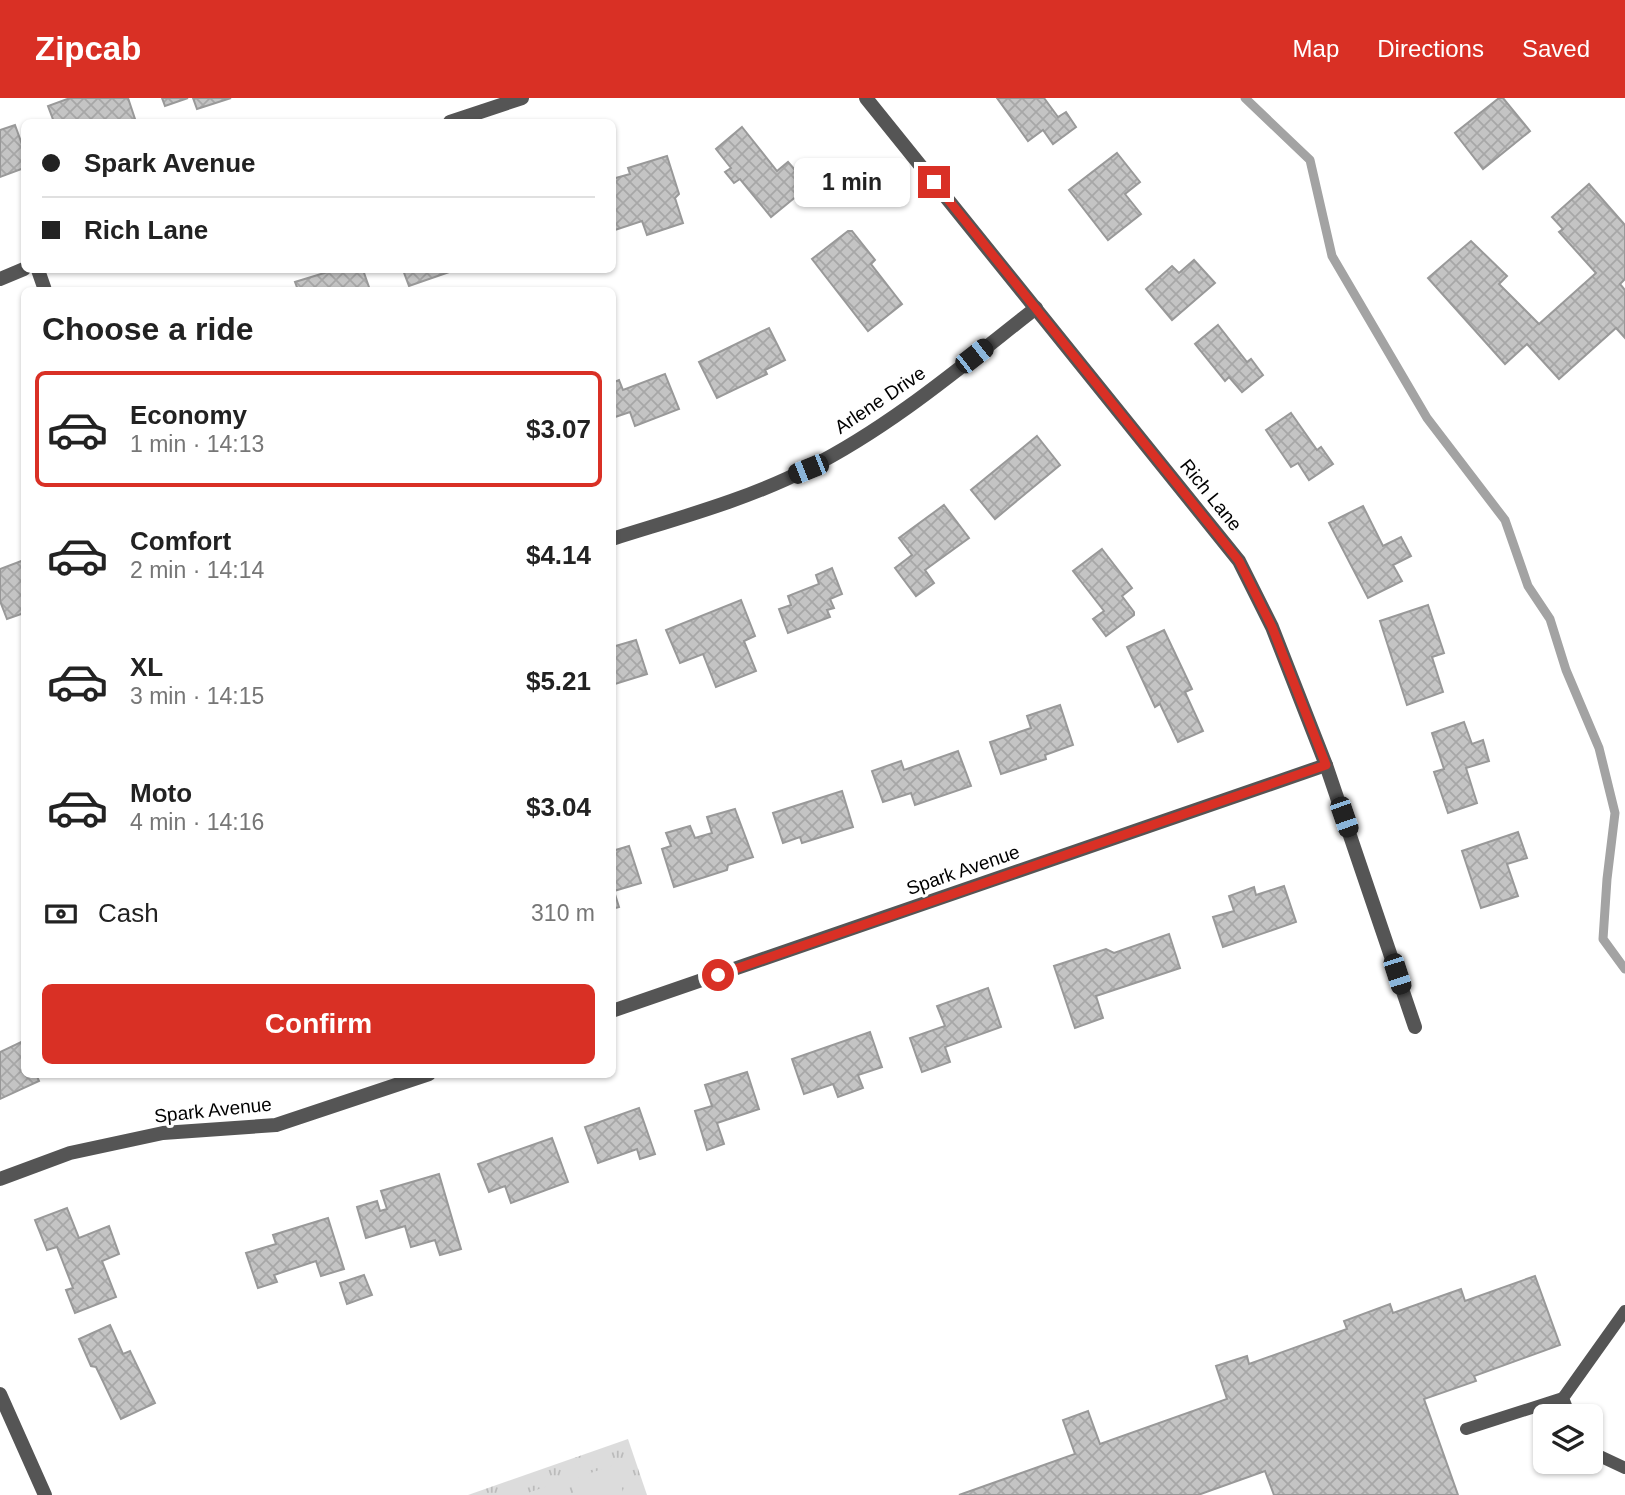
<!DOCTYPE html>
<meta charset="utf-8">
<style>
body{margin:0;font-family:Arial,sans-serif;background:#f6f6f6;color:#222;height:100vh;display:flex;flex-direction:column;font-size:26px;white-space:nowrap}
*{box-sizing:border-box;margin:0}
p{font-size:23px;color:#767676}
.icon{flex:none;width:38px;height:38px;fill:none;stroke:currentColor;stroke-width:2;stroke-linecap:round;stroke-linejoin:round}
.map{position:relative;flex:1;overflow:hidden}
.details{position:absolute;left:21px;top:189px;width:595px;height:791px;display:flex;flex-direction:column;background:#fff;border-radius:10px;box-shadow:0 2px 5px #0004}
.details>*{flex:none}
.top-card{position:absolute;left:21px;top:21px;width:595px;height:154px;border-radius:10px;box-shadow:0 2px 5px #0004;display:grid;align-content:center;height:154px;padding:0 21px;background:#fff}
.tools{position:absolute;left:1533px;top:1306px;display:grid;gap:14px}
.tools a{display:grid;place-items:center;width:70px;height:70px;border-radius:10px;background:#fff;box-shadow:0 2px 5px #0004;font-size:35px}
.end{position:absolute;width:32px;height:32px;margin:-16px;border:9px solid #d93025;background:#fff;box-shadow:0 0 0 4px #fff}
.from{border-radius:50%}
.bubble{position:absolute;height:49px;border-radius:10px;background:#fff;box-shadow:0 2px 5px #0004;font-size:23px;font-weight:700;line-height:49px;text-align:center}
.car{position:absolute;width:21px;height:42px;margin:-21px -10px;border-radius:9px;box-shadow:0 0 5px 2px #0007;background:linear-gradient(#222 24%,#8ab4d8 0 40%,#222 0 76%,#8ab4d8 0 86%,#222 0)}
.top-card b{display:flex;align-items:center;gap:24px;height:66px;font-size:26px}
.top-card b+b{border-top:2px solid #e0e0e0}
.top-card i{width:18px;height:18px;background:#222}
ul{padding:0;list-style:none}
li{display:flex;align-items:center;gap:21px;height:116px;margin:0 14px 10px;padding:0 7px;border:4px solid transparent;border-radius:10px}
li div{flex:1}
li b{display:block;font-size:26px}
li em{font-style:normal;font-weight:700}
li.active{border-color:#d93025}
li>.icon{width:63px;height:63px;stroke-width:1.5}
h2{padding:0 21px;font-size:32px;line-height:84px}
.pay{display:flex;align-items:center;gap:18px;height:77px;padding:0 21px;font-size:26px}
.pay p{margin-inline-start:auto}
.cta{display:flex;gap:14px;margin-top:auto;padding:14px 21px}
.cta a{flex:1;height:80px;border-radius:10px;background:#d93025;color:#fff;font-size:28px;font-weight:700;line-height:80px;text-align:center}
header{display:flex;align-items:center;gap:42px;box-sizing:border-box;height:98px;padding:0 35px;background:#d93025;color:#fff}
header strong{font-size:33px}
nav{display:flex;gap:38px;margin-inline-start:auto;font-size:24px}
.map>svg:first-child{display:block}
</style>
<header>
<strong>Zipcab</strong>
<nav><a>Map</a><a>Directions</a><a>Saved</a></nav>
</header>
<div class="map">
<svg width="1625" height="1397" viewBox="0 0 1625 1397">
<defs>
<pattern id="park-tufts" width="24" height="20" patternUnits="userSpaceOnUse" patternTransform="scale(1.75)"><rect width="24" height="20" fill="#dcdcdc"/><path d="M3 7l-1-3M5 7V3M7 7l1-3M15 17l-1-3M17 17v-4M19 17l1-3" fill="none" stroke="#bbb"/></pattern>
<pattern id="building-cross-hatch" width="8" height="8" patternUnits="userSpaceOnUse" patternTransform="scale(1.75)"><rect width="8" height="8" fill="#c4c4c4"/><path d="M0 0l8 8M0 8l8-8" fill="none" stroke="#a7a7a7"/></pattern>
</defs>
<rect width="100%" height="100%" fill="#fff"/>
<polygon fill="url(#park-tufts)" points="628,1341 647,1397 468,1397"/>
<g fill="#dcdcdc">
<polygon points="614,1367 624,1397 575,1397 570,1382"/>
<polygon points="553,1386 557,1397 522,1397"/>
</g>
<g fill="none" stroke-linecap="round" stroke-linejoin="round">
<polyline stroke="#a3a3a3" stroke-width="9" points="1245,0 1310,62 1332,158 1427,320 1505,422 1528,488 1550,521 1566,572 1599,650 1615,715 1607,781 1603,841 1625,871"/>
</g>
<g fill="url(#building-cross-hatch)" stroke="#999" stroke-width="2">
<polygon points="70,0 128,0 136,24 54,24 48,8"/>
<polygon points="162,0 188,0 165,8"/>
<polygon points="193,0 231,0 197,11"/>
<polygon points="997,0 1044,0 1058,19 1066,14 1076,29 1053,46 1043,32 1028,43"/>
<polygon points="1499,0 1503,0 1530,33 1483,71 1455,35"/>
<polygon points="15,27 24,52 24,70 0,79 0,32"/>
<polygon points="742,29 777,73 788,64 809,88 771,119 740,81 734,85 725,74 731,70 716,51"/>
<polygon points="1117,55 1140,84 1125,96 1141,116 1108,142 1069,92"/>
<polygon points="667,58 679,96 675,100 683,125 647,137 642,123 615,132 612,123 612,81 630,76 628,70"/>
<polygon points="1589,86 1625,127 1625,181 1620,186 1625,192 1625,240 1616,230 1559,281 1527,246 1505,266 1428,180 1471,143 1507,178 1499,186 1539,226 1596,175 1559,134 1563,131 1552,119"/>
<polygon points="848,133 852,133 875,162 871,166 902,206 868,233 812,161"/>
<polygon points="1194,162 1215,185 1172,222 1146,191 1172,168 1179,175"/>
<polygon points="334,172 363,172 370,192 298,192 295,184"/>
<polygon points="403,172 455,172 409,188"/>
<polygon points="1218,227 1247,264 1251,261 1263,277 1242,294 1229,279 1225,283 1195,246"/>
<polygon points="769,230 785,262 765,272 767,276 717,300 699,264"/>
<polygon points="665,276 679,311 635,328 630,314 612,320 612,285 619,282 623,292"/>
<polygon points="1291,315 1317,352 1321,349 1333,366 1309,382 1298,365 1291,369 1266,332"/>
<polygon points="1037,338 1060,367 995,421 971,392"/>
<polygon points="944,407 969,440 925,472 934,485 916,498 895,470 912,457 899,440"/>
<polygon points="1363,408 1383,448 1401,439 1411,458 1393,467 1402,483 1368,500 1329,425"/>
<polygon points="1102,451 1132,490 1122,498 1134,514 1134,517 1106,538 1093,521 1104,513 1073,473"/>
<polygon points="24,462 24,515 7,521 0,503 0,471"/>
<polygon points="832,470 842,496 830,501 834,510 827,512 830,519 788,535 779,511 791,507 788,498 819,486 816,477"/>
<polygon points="741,502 755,538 744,543 756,573 716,589 703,556 680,565 666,532"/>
<polygon points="1428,507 1444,555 1432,559 1443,594 1407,607 1380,523"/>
<polygon points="1164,532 1192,591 1185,594 1203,633 1178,644 1160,606 1155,609 1127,549"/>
<polygon points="636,542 647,576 612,587 612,549"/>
<polygon points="1060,607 1073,647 1045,657 1046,661 1001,676 990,644 1031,630 1027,618"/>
<polygon points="1464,624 1472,646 1483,642 1489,663 1466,670 1477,705 1448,715 1434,674 1444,671 1432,635"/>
<polygon points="958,653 971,688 915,707 911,695 883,704 872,673 901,663 904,672"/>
<polygon points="842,693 853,729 802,745 800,739 783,745 773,715"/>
<polygon points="735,711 753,759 728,767 727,772 674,789 662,751 671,748 666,735 690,728 695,740 712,735 707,719"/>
<polygon points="1518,734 1527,760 1507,766 1518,798 1481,810 1462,753"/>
<polygon points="629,748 641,785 614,793 619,809 612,811 612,753"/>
<polygon points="1284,788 1296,824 1223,849 1213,819 1234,813 1229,798 1254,789 1256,797"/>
<polygon points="1169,836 1180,870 1096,898 1103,920 1075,930 1054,868 1106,851 1114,855"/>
<polygon points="988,890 1001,929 945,949 950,964 922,974 910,940 945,928 937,908"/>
<polygon points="870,934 882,969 858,977 863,990 838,999 833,986 804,996 792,961"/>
<polygon points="21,944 24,952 24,976 36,976 39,983 0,1001 0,954"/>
<polygon points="747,974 759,1011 717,1025 724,1046 707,1052 695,1013 712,1008 705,987"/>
<polygon points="639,1010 655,1056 640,1061 637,1051 598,1065 585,1029"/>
<polygon points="552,1040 568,1084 511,1105 505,1088 489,1094 478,1066"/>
<polygon points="439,1076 461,1151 440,1157 435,1142 411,1149 405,1128 366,1140 357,1109 377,1103 380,1113 387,1111 381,1093"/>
<polygon points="67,1110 79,1140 109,1128 119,1156 102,1163 116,1199 75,1215 66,1192 73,1190 57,1149 47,1152 35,1122"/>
<polygon points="328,1120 344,1171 321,1178 316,1163 274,1177 277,1184 258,1190 246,1155 276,1146 273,1137"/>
<polygon points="364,1177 372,1197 347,1206 340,1185"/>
<polygon points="1535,1178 1560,1247 1474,1278 1476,1283 1424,1301 1458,1397 1274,1397 1265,1373 1198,1397 959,1397 1075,1356 1063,1322 1088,1313 1100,1346 1227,1301 1216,1268 1247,1258 1249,1266 1347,1231 1344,1223 1390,1206 1393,1215 1461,1191 1465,1203"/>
<polygon points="110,1227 123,1256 130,1253 155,1305 121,1321 96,1269 91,1268 79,1241"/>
</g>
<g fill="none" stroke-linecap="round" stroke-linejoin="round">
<g stroke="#555" stroke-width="12">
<polyline points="1570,1318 1563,1300 1625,1213"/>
<polyline points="1466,1331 1563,1300"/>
<polyline points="1591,1354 1625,1370"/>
</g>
<g stroke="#555" stroke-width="14">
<polyline points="866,0 1239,463 1272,529 1326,667 1415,929"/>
<polyline points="450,24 522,0"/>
<polyline points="38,172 45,192"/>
<polyline points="0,181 24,171"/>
<path d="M 612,441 C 678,420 747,402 809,370 C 892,328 963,267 1036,210"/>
<polyline points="612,913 1326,667"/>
<polyline points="0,1081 70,1055 163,1035 276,1027 429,976"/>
<polyline points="0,1296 45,1397"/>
</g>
</g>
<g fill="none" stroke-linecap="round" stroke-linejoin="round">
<polyline stroke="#d93025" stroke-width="9" points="718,877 1326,667 1272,529 1239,463 934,84"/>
</g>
<g text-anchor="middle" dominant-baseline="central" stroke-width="6" stroke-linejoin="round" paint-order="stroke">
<g font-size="19" fill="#000" stroke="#fff">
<text transform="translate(880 302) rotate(-34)">Arlene Drive</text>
<text transform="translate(1211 397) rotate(51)">Rich Lane</text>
<text transform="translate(963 772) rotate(-19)">Spark Avenue</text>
<text transform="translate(213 1012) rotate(-6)">Spark Avenue</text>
</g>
</g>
</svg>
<div class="tools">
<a><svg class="icon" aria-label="layers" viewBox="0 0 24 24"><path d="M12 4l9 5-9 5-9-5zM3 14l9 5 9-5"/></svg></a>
</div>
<i class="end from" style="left:718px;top:877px"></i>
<i class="end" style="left:934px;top:84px"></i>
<div class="bubble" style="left:794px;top:60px;width:116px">1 min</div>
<i class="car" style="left:974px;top:258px;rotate:52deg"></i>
<i class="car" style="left:808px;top:371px;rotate:248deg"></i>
<i class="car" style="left:1344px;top:719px;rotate:161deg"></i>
<i class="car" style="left:1397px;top:876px;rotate:162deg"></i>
<div class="top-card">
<b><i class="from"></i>Spark Avenue</b>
<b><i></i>Rich Lane</b>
</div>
<section class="details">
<h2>Choose a ride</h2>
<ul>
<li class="active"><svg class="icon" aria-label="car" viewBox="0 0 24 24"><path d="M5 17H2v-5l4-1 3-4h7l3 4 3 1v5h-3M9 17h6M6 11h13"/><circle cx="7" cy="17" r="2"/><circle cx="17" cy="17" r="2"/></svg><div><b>Economy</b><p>1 min · 14:13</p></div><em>$3.07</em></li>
<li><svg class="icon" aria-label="car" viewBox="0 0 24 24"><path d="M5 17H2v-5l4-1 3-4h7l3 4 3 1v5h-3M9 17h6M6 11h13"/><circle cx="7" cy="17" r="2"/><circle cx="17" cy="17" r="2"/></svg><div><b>Comfort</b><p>2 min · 14:14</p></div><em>$4.14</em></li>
<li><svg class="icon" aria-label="car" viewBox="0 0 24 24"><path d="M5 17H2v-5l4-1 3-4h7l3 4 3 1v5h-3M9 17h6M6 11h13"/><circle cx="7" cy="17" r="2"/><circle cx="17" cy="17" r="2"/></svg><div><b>XL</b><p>3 min · 14:15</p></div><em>$5.21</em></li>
<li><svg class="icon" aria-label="car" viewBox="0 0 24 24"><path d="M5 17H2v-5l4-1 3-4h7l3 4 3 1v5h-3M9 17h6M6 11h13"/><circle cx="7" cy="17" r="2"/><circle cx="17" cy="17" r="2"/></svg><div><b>Moto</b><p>4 min · 14:16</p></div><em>$3.04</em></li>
</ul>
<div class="pay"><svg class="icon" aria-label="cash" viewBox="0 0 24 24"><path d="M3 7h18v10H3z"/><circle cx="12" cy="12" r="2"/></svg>Cash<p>310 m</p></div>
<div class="cta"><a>Confirm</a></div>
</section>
</div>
